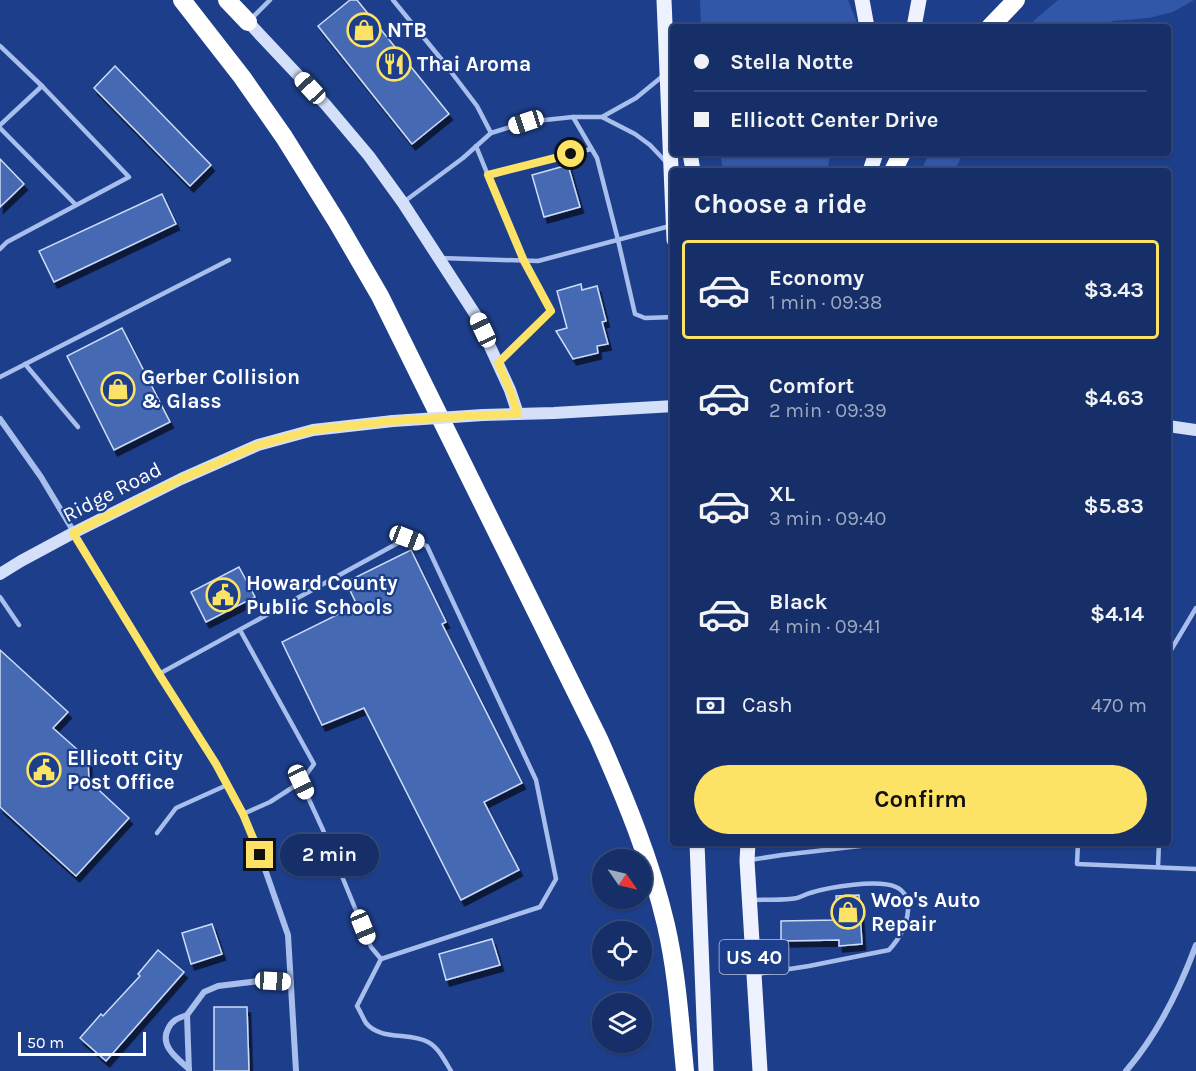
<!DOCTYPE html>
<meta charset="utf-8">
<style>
body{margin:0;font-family:Karla,sans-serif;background:#233b71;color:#f1f3f6;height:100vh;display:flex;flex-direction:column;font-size:22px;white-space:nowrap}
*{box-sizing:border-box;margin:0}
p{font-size:20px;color:#9ea9c0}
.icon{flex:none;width:33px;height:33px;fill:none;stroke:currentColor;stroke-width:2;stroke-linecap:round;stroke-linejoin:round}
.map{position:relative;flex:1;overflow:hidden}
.panel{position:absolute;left:670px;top:168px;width:501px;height:678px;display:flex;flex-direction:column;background:#162f68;border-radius:6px;box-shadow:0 2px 4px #0004,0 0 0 2px #354a7c}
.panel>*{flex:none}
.top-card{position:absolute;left:670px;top:24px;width:501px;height:132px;border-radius:6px;box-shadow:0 2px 4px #0004,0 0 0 2px #354a7c;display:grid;align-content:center;height:132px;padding:0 24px;background:#162f68}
.needle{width:39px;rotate:124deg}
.controls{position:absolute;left:592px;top:849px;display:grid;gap:12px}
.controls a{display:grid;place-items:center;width:60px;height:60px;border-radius:50%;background:#162f68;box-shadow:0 2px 4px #0004,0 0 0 2px #354a7c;font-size:30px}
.scale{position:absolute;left:18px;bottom:15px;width:128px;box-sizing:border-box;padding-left:6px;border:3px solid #fff;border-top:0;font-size:16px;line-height:21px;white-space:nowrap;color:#fff;-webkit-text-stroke:4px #1d3f8b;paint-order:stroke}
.end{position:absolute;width:27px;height:27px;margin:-14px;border:8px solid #fce366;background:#111;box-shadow:0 0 0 3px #111}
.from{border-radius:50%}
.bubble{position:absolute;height:42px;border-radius:21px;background:#162f68;box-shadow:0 2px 4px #0004,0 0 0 2px #354a7c;font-size:20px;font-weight:700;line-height:42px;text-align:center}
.car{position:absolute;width:18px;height:36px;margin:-18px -9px;border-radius:8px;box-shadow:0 0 4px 2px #0007;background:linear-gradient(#fff 24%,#345 0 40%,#fff 0 76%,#345 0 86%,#fff 0)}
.top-card b{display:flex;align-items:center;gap:21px;height:57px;font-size:22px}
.top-card b+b{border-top:2px solid #354a7c}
.top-card i{width:15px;height:15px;background:#f1f3f6}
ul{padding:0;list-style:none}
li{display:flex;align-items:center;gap:18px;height:99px;margin:0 12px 9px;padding:0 12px;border:3px solid transparent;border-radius:6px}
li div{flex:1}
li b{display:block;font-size:22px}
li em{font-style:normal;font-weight:700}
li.selected{border-color:#fce366}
li>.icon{width:54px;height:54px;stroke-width:1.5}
h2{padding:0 24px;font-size:27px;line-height:72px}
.pay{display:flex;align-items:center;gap:15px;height:66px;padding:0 24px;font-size:22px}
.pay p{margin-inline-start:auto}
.action{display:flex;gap:12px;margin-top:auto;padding:12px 24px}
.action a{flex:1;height:69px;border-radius:36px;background:#fce366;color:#111;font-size:24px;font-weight:700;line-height:69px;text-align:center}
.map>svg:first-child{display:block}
</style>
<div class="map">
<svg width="1196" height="1071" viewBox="0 0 1196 1071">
<defs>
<filter id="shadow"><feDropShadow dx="3.5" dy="6" stdDeviation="0" flood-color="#0009"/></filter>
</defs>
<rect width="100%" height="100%" fill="#1d3f8b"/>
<g fill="#3057a8">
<polygon points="700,0 848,0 858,25 858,27 701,27"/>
<polygon points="1058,0 1194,0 1173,12 1149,18 1113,21 1099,27 1028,27 1039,16"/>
<polygon points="720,153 831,153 827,171 723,171"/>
<polygon points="929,153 963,153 955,171 921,171"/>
</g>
<g fill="#4569b2" stroke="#cddcf9" stroke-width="1.5" filter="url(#shadow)">
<polygon points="350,0 357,0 449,114 412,144 318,26"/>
<polygon points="115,66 211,165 190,186 94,88"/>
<polygon points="0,159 24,184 0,207"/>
<polygon points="568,165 580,207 544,217 532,175"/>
<polygon points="162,194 176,224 54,282 39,251"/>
<polygon points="581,284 582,290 597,286 606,321 602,322 608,344 597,346 598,353 573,359 556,331 567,328 557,291"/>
<polygon points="122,328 170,422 114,450 67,356"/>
<polygon points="411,550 446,622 442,624 522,783 484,802 519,870 461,900 364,708 322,725 282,642 357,605 346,582"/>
<polygon points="239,567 255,597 206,622 191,592"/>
<polygon points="0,650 68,712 53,728 88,759 89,781 129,818 76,876 0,807"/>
<polygon points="859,895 862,944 839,946 839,940 781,941 781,921 837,920 836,896"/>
<polygon points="212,924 222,954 191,964 182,933"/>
<polygon points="492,939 500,965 446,980 439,954"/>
<polygon points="158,950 184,972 106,1061 80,1038 101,1014 103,1016 140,976 138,974"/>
<polygon points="214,1007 247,1007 249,1071 214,1071"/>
</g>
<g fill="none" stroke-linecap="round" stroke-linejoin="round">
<g stroke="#a8beec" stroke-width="4.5">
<polyline points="393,0 442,60 477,106 491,133"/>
<polyline points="251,19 270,0"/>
<polyline points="0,46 42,86 129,177 7,242 0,249"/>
<polyline points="573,117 597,158 618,240 635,314 645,318 674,317"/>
<polyline points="602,117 636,98 664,75"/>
<polyline points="0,125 42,86"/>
<polyline points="0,128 76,205"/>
<polyline points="476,146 523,261 551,311 500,361"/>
<polyline points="488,175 591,149"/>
<polyline points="405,201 463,158 491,133 526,122 573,117 602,117 635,134 650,145 667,163"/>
<polyline points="440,258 538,261 670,226"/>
<polyline points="25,364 78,427"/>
<polyline points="0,377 229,260"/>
<polyline points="0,597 19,625"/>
<polyline points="240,630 314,764 301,782 270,802 243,814"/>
<polyline points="1168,655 1196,608"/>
<polyline points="159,674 407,538 427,546 536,780 556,879 540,907 381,959 371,947 323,830 301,782"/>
<polyline points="157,833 176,808 227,785"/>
<polyline points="1078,843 1077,864 1196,869"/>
<polyline points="750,860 782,855 886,843"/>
<polyline points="1158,867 1159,843"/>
<path d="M 751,900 C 766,899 783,901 797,898 C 801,897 806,894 810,893 C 829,887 878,879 896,887 C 905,891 909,900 908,910 C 907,926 900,938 889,950 L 809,966 L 757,974"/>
<path d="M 381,959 L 357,1006 C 360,1011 363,1018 366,1023 C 381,1041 409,1032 428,1042 C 439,1048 445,1061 451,1071"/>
</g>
<g stroke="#a8beec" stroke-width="6">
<polyline points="0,419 41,477 159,674 216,764 243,814 260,855 288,935 296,1071"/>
<path d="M 187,1015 C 178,1018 172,1020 168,1029 C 159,1046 178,1059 189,1069"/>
<polyline points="189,1071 187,1015 204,992 218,986 259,981 291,982"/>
<path d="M 1126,1071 C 1158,1034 1179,991 1196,945"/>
</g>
<g stroke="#d4e0f9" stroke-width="12">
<polyline points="248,22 326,105 369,156 403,203 475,314 510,390 518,414"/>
<polyline points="483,415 554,413 674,406"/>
<polyline points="1168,426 1196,430"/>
<polyline points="0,574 21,561 73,533 181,479 258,445 313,430 393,421"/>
</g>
<g stroke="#eef2ff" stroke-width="15">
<polyline points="664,0 674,240"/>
<polyline points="862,0 867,27"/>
<polyline points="914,27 919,0"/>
<polyline points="690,153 693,171"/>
<polyline points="870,171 876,153"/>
<polyline points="697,843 706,1071"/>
<polyline points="748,843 747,861 760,1071"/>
</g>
<g stroke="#fff" stroke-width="18">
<path d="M 182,0 L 242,77 L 284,137 L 337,222 L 380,296 L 599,739 C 626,800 651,861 666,925 C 677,973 680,1022 685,1071"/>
<polyline points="227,0 248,22"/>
<polyline points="990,27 1016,0"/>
<polyline points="893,171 902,153"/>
</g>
<polyline stroke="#d4e0f9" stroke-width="12" points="393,421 483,415"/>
</g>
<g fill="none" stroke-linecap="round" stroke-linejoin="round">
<polyline stroke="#fce366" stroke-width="8" points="260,855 243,814 216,764 159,674 73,533 181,479 258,445 313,430 393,421 483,415 518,414 510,390 498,363 551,311 524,261 488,175 571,154"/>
</g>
<defs>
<g id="shop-ring" transform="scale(1.725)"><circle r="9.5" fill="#1d3f8b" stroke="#fce366" stroke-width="1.5"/><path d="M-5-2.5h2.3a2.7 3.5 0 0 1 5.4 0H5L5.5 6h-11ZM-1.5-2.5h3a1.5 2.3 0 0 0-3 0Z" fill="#fce366"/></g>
<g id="restaurant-ring" transform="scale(1.725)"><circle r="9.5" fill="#1d3f8b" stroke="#fce366" stroke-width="1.5"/><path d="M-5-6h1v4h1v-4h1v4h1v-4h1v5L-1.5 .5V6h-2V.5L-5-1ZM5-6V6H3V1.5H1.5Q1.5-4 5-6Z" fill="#fce366"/></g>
<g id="civic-ring" transform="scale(1.725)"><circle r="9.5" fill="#1d3f8b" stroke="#fce366" stroke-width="1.5"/><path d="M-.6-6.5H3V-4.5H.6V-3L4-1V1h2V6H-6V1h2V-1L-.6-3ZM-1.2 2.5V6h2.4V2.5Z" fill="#fce366"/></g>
</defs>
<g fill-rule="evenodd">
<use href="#shop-ring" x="364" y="30"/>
<use href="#restaurant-ring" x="394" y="64"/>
<use href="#shop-ring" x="118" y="389"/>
<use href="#civic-ring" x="223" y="595"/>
<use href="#civic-ring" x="44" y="770"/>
<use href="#shop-ring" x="848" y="912"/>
</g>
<g text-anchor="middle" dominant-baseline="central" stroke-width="4.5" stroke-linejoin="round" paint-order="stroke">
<rect fill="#1d3f8b" stroke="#bbc5dc" stroke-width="1.5" x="719.5" y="940" width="69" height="34" rx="4.5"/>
<g font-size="20" font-weight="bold" fill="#fff">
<text x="754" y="957">US 40</text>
</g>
<g font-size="21" font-weight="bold" fill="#fff" stroke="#1d3f8b" text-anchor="start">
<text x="387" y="30">NTB</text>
<text x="417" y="64">Thai Aroma</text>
<text x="141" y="377">Gerber Collision<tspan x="141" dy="24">&amp; Glass</tspan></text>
<text x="246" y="583">Howard County<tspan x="246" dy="24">Public Schools</tspan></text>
<text x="67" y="758">Ellicott City<tspan x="67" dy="24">Post Office</tspan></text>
<text x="871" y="900">Woo's Auto<tspan x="871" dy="24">Repair</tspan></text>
</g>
<g font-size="21" fill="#fff" stroke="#1d3f8b">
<text transform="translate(112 492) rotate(-27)">Ridge Road</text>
</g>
</g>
</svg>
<div class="controls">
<a><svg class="needle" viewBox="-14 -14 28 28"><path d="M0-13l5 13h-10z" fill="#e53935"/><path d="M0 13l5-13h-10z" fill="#9ea9c0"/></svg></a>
<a><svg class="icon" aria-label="locate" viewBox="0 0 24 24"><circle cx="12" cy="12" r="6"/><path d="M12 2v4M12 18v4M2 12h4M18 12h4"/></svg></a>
<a><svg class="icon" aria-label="layers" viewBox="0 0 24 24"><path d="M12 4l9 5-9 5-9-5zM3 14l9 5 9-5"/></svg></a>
</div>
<div class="scale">50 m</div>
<i class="end from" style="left:571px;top:154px"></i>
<i class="end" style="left:260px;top:855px"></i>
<div class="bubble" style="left:280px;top:834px;width:99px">2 min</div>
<i class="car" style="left:310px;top:88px;rotate:317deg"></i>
<i class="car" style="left:526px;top:122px;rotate:252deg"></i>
<i class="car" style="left:483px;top:330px;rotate:335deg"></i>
<i class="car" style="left:407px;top:538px;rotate:111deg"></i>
<i class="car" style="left:301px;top:782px;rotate:155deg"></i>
<i class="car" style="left:363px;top:927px;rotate:158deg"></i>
<i class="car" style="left:273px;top:981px;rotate:93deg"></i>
<div class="top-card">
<b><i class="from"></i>Stella Notte</b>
<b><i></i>Ellicott Center Drive</b>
</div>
<section class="panel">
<h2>Choose a ride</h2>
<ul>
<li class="selected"><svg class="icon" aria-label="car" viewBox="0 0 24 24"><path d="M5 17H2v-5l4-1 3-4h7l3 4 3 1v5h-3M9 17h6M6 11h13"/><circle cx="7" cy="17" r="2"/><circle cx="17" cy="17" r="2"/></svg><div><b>Economy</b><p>1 min · 09:38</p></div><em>$3.43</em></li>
<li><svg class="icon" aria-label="car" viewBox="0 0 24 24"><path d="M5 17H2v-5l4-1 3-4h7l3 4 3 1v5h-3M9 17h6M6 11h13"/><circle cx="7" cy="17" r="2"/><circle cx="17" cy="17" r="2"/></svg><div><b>Comfort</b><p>2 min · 09:39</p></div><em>$4.63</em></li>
<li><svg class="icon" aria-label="car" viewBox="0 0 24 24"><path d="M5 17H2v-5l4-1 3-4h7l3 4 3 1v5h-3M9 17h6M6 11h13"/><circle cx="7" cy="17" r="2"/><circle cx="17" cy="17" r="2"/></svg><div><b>XL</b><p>3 min · 09:40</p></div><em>$5.83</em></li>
<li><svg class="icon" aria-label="car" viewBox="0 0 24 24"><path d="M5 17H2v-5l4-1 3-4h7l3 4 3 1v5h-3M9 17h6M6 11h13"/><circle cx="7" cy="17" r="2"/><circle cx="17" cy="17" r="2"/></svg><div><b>Black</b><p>4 min · 09:41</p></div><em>$4.14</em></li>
</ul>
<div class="pay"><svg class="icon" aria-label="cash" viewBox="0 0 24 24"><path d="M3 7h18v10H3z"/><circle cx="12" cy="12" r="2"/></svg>Cash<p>470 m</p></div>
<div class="action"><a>Confirm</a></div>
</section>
</div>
